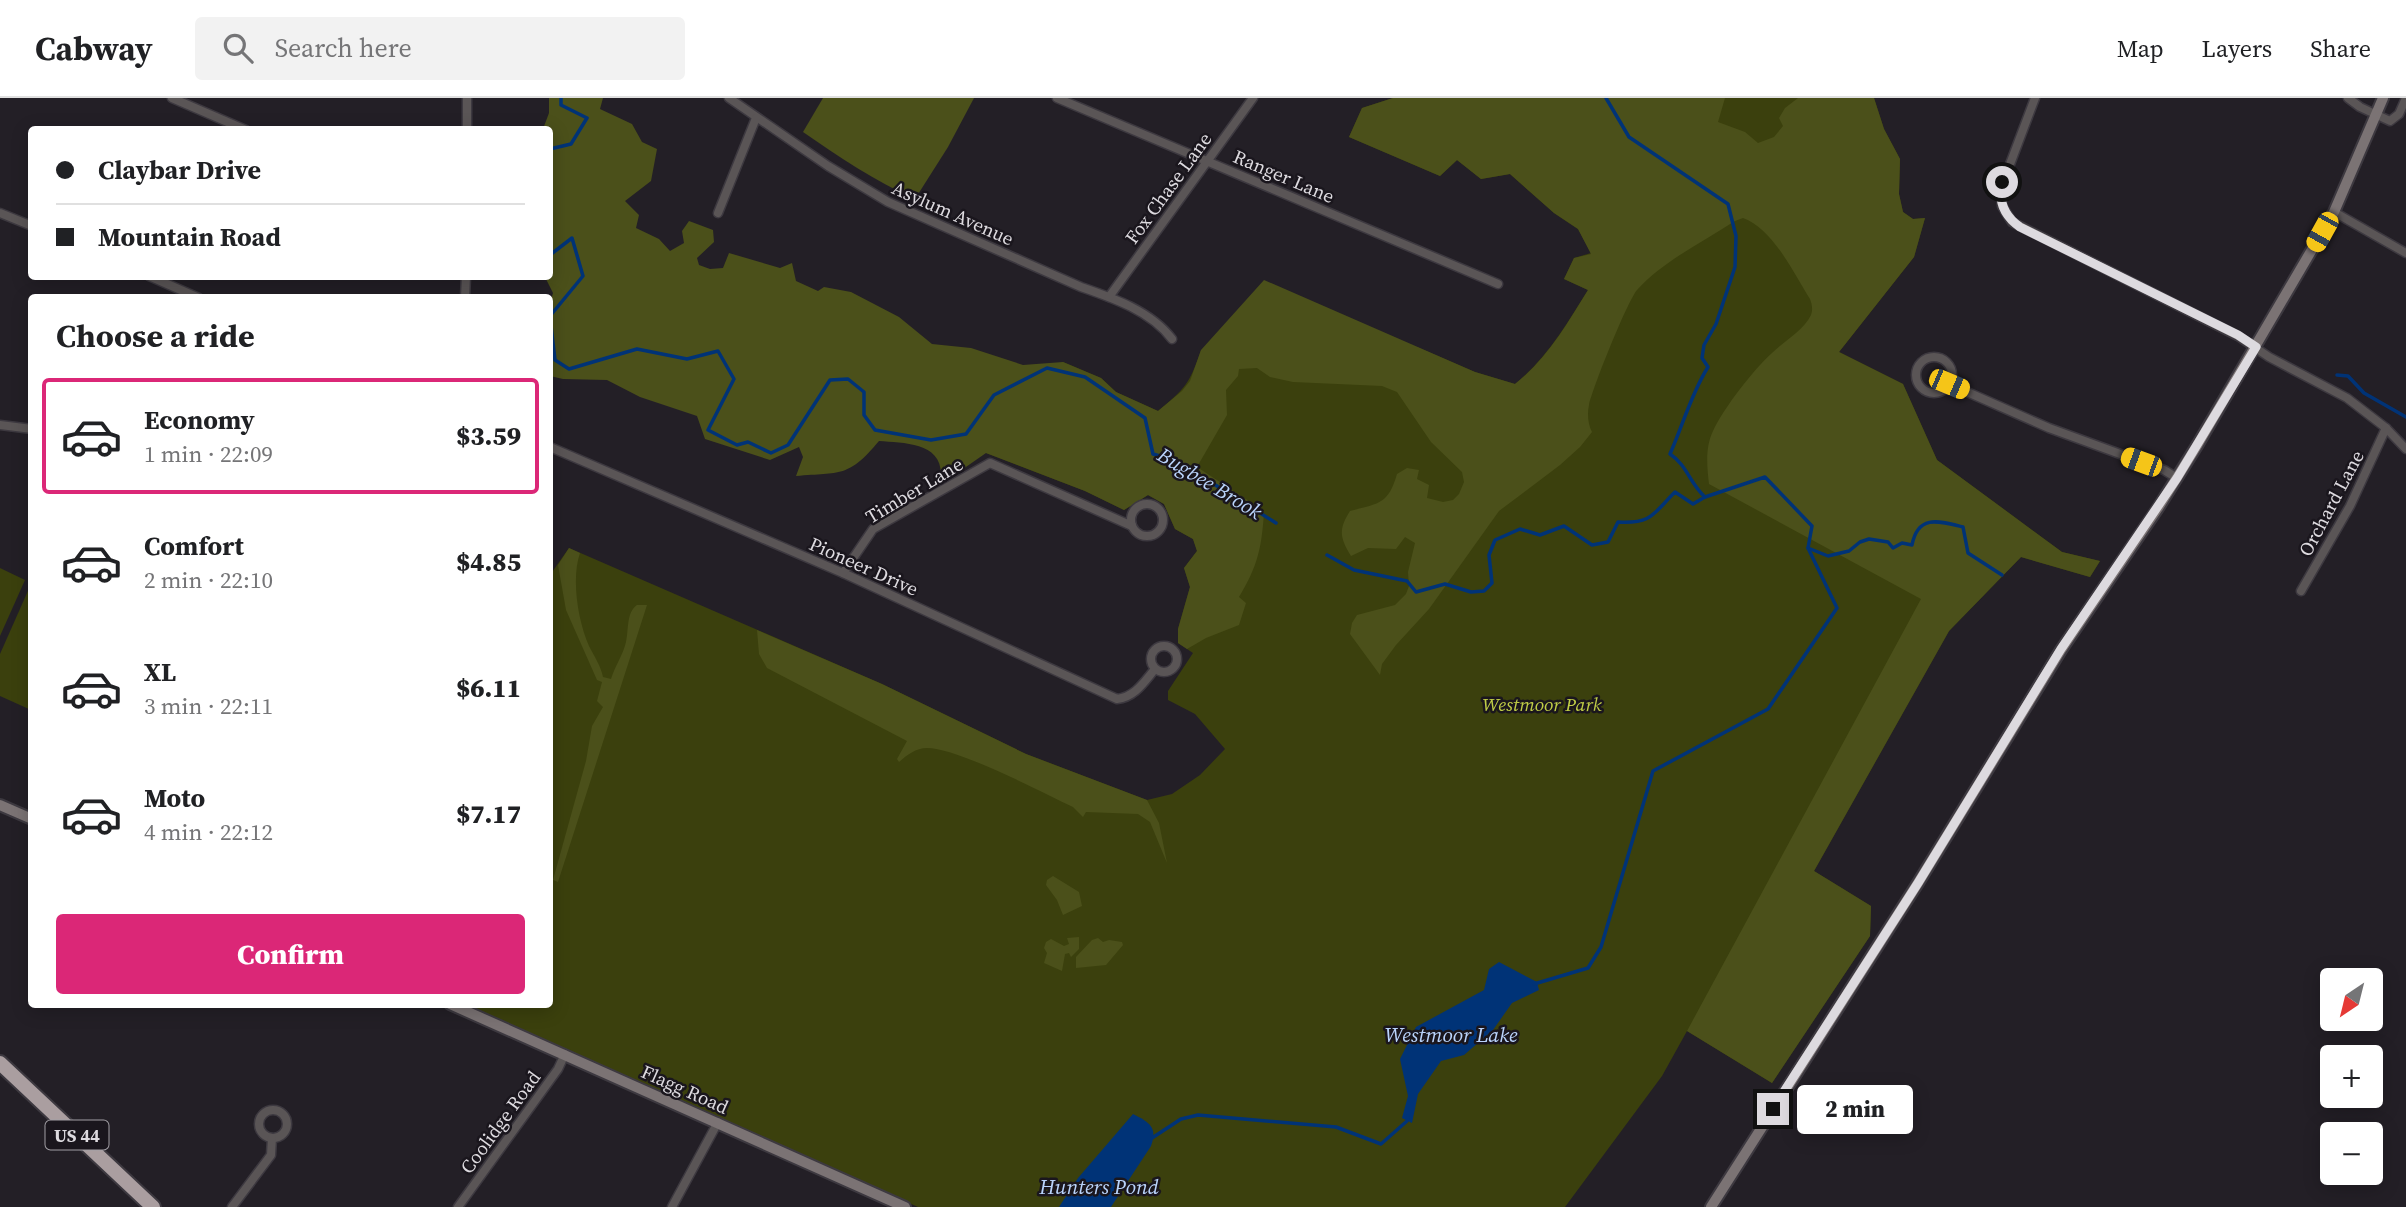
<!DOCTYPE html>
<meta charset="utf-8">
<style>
body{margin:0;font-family:"Source Serif 4",serif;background:#f2f2f2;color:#202124;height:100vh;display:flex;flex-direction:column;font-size:26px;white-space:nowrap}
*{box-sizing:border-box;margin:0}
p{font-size:23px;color:#757577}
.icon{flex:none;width:38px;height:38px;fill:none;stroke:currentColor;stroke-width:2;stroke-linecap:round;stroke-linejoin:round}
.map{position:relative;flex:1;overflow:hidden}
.side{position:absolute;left:28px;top:196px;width:525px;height:714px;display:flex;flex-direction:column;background:#fff;border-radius:7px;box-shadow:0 4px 18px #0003}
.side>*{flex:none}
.top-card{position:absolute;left:28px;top:28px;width:525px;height:154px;border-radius:7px;box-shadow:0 4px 18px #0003;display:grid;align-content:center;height:154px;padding:0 28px;background:#fff}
.needle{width:46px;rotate:215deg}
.buttons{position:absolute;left:2320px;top:870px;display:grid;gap:14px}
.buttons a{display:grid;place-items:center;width:63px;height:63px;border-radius:7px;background:#fff;box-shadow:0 4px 18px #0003;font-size:35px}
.end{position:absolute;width:32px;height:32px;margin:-16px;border:9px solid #dddadf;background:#111;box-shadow:0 0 0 4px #111}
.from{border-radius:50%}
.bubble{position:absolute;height:49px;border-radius:7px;background:#fff;box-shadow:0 4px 18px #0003;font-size:23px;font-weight:800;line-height:49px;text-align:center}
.car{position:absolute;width:21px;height:42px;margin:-21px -10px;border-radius:9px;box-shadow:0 0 5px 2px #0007;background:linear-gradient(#f5c518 24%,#345 0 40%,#f5c518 0 76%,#345 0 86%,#f5c518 0)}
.top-card b{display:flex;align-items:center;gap:24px;height:66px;font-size:26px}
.top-card b+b{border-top:2px solid #e0e0e0}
.top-card i{width:18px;height:18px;background:#202124}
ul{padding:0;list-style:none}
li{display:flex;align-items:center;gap:21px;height:116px;margin:0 14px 10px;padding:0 14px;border:4px solid transparent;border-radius:7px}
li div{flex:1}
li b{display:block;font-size:26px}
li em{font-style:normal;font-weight:800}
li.active{border-color:#db2777}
li>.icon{width:63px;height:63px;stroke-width:1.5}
h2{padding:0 28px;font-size:32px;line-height:84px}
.primary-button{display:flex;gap:14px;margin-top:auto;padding:14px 28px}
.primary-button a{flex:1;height:80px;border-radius:7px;background:#db2777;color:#fff;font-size:28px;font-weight:800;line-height:80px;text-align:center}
header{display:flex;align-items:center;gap:42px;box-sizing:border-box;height:98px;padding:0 35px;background:#fff;border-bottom:2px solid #e0e0e0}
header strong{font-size:33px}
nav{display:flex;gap:38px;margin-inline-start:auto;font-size:24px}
.search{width:490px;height:63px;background:#f2f2f2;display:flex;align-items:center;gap:18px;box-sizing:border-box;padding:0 24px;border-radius:7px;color:#757577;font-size:26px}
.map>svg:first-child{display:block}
</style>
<header>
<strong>Cabway</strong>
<div class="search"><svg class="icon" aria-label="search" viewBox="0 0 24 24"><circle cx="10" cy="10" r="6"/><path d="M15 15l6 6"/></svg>Search here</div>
<nav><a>Map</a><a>Layers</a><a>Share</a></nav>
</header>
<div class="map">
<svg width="2406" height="1109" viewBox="0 0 2406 1109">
<rect width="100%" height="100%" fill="#231f26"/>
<g fill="#3b400d">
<path d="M 1393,0 L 1874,0 L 1884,31 L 1900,61 L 1899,96 L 1903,114 L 1913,121 L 1925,120 L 1914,159 L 1839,254 L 1903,286 L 1937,362 L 2062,454 L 2100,463 L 2090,479 L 2021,459 L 1949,533 L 1814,773 L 1871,808 L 1870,838 L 1772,985 L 1687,933 L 1662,978 L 1565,1109 L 918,1109 L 463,907 L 550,906 L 550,477 L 569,450 L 882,586 L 1026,656 L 1147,702 L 1172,696 L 1200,677 L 1225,651 L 1195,616 L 1168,602 L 1168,593 L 1193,555 L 1178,545 L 1178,531 L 1190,489 L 1184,470 L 1197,453 L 1193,441 L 1175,431 L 1164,406 L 1148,397 L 1124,412 L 1085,393 L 986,355 L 1063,264 L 1101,280 L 1116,294 L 1158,313 C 1185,291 1190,285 1201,252 L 1417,249 L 1475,274 L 1515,286 C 1547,260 1566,227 1588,192 L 1564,181 L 1574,160 L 1591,155 L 1578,131 L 1554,115 L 1510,76 L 1481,81 L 1457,62 L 1440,78 L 1349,39 L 1362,10 Z"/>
<polygon points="0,470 25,482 0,538"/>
<polygon points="31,486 32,611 31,612 0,598 0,556"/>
</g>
<g fill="#4b501a">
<path d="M 549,0 L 603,0 L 600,11 L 632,26 L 642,44 L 657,51 L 651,83 L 625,103 L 639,117 L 636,130 L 659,141 L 670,153 L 684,145 L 682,133 L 689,123 L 713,132 L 714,144 L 697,160 L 699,167 L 710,171 L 723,170 L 729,155 L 780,170 L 792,165 L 796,183 L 818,193 L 824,189 L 851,194 L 899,219 L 932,246 L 971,250 L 1023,267 L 1063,264 L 1101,280 L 1116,294 L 1158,313 L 1182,293 L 1190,283 L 1201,252 L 1264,182 L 1475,274 L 1515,286 C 1547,261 1567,226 1588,192 L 1564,181 L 1574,160 L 1591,156 L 1578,131 L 1554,115 L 1510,76 L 1481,81 L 1457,62 L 1440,78 L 1349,39 L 1362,10 L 1393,0 L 1725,0 L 1718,24 L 1745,34 L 1758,45 L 1774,39 L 1783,28 L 1779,20 L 1785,10 L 1798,0 L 1874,0 L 1884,31 L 1900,61 L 1899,96 L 1903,114 L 1913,121 L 1925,120 L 1914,159 L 1839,254 L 1903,286 L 1937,362 L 2062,454 L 2100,463 L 2090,479 L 2021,459 L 1949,533 L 1814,773 L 1871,808 L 1870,838 L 1772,985 L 1687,933 L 1921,501 L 1709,386 C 1707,368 1705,350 1713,333 C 1723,311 1754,271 1772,255 C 1784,243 1803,233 1811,217 C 1813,212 1812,206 1810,201 C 1793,174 1773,131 1743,120 L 1735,123 C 1703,144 1663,163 1637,192 C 1627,204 1593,289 1589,307 C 1587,316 1588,326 1592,334 L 1580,349 L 1560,367 L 1499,413 L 1429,511 L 1396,547 L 1382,566 L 1380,577 L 1350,536 L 1352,525 L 1357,517 L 1395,507 L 1406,496 L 1409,488 L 1408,474 L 1415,445 L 1405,439 L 1396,451 L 1368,450 L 1351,458 C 1340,440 1338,432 1350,413 C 1379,405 1388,407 1397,376 L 1407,370 L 1419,372 L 1417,381 L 1429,387 L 1427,400 L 1443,404 L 1453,402 L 1459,396 L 1464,384 L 1462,374 L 1431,344 L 1397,294 L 1382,288 L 1293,284 L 1270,279 L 1257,270 L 1239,271 L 1238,278 L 1226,292 L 1227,317 L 1197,369 L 1264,413 C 1262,448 1258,468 1239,499 L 1246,505 L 1239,527 L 1206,540 L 1187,551 L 1178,545 L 1178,531 L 1190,489 L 1184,470 L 1197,453 L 1193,441 L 1175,431 L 1164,406 L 1148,397 L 1124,412 L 1085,393 L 986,355 L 963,371 L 948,378 L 941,376 C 941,344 903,345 879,343 C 848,380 841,374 796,378 L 803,359 L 799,349 L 770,362 L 705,341 L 697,318 L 640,299 L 607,282 L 563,281 L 550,278 L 550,205 L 553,195 L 545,179 L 550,178 L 550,32 L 543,31 L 549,15 Z"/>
<path d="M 823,0 L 974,0 L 948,49 L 915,101 C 875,83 839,59 803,34 Z"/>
<path d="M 569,450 L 580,455 C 571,481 578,523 589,548 C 594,558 601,568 603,579 L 611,581 C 615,568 623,557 626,544 C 629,531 626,515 637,507 L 647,507 L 558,784 L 553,782 L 586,663 L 592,628 L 603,609 L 597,603 L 602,584 L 597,582 L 566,512 L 558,467 Z"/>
<path d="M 757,532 L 882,586 L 1026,656 L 1147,702 L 1159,725 L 1167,765 L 1150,724 L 1138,716 L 1086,714 L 1083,719 L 1073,709 C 1041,694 958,650 927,650 C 916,650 907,657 899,664 L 897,661 L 907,643 L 767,570 L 759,556 Z"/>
<polygon points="1053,778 1079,794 1082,808 1063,817 1057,802 1046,787 1047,782"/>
<polygon points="1079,839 1079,851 1071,859 1069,855 1065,856 1062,873 1044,865 1047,855 1044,850 1046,844 1051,841 1064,848 1069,846 1067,840"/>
<polygon points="1098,840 1103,844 1109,842 1122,844 1123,847 1106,867 1076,870 1076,859 1092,842"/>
</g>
<g fill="#037">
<polygon points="1499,864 1537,884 1539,892 1512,905 1493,932 1464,957 1441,963 1418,996 1412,1025 1402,1020 1408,998 1400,961 1416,929 1484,892 1489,871"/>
<path d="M 1133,1016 C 1149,1024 1158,1029 1151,1048 L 1111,1109 L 1059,1109 L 1078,1080 Z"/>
</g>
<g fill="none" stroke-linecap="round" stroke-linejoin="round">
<g stroke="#037" stroke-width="3.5">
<path d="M 1606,0 L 1629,39 L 1728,106 L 1736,138 L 1735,169 L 1716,226 L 1704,247 L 1702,260 L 1708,269 C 1691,296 1683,327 1670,356 C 1687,367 1690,386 1705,399"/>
<polyline points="550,51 571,46 587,20 561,7 561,0"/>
<polyline points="550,157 572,140 583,178 550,218"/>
<polyline points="550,219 555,262 569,271 637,251 687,261 718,253 734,281 708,332 737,347 748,344 771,355 788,347 830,282 848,281 864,294 864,317 875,332 931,342 966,336 994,297 1047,270 1085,279 1145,320 1153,356 1177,363 1276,425"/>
<polyline points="2337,277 2348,278 2364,295 2406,319"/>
<path d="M 1808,450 L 1828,458 L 1849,453 L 1860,444 L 1869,441 L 1888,444 L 1893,450 L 1902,445 L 1912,447 C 1918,416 1939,423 1963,429 L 1968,455 L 2002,477"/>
<path d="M 1327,457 L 1354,472 L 1407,483 L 1416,494 L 1445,486 L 1471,494 L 1484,493 L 1492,485 L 1489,457 L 1495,442 L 1520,431 L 1540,437 L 1564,428 L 1592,447 L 1608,444 L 1618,424 C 1652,426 1653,416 1675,394 L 1693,406 L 1705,399 L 1765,379 L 1812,428 L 1808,450 L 1837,510 L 1768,611 L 1653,673 L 1601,849 L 1588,870 L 1534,886"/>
<polyline points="1152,1040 1181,1021 1198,1017 1336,1029 1381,1046 1407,1023 1408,1018"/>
</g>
<g stroke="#3d3940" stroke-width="11">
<g id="street">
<polyline points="172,0 246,32"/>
<path d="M 729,0 L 828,68 L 888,104 L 1081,189 C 1113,200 1151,213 1172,241"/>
<polyline points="1057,0 1498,186"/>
<polyline points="2035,0 2001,90 2002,108 2012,124 2238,238 2269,259 2347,300 2386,330 2406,351"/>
<polyline points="2348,0 2360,9 2390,23 2399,16 2406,0"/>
<polyline points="467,32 467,0"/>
<polyline points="2334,114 2406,155"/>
<polyline points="0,115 32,128"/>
<polyline points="718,115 756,20"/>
<polyline points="149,178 199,200"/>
<polyline points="1109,199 1253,0"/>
<polyline points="465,200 466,178"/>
<circle cx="1934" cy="277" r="18"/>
<polyline points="1949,286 2049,330 2164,372 2177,380"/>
<polyline points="0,327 32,331"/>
<path d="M 550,349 L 843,475 L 1117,601 C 1135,599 1144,584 1155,571"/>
<circle cx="1147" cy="422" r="16"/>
<polyline points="843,475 873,431 990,365 1132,428"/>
<polyline points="2301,493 2350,408 2386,330"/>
<circle cx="1164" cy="561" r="13"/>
<circle cx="273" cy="1026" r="14"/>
<polyline points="232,1109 271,1057 272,1040"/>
<polyline points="458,1109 558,971 565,956"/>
<polyline points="672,1109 718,1024"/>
</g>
</g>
<g stroke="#3d3940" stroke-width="14">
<g id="secondary">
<polyline points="0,707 32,721"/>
<polyline points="450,906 905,1109"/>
<polyline points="1711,1109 1918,785 2061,552 2158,410 2198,346 2334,114 2383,0"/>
</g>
</g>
<g stroke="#3d3940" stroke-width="18">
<polyline id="highway" points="0,965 153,1109"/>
</g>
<use href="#street" stroke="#5a5556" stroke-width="8"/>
<use href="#secondary" stroke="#7b7374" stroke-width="10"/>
<use href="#highway" stroke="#aa9ea0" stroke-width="14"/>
</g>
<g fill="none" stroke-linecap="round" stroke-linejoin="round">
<path stroke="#dddadf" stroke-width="9" d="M 1773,1011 L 1918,785 L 2061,551 L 2177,380 L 2256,249 L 2238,237 L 2020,129 C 2004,118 1998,103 2002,84"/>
</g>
<g text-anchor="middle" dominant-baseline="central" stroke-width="5" stroke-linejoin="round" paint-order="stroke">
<rect fill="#1a161d" stroke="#a29fa5" stroke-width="2" x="45.5" y="1022.5" width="63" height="29" rx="5"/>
<g font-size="18" font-weight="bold" fill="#dddadf">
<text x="77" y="1037">US 44</text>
</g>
<g font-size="19" fill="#dddadf" stroke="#1a161d">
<text transform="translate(1284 78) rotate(23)">Ranger Lane</text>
<text transform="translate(1168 90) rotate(-54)">Fox Chase Lane</text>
<text transform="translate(953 115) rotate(24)">Asylum Avenue</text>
<text transform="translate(914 392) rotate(-31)">Timber Lane</text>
<text transform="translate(2331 405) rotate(-62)">Orchard Lane</text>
<text transform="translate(864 468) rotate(24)">Pioneer Drive</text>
<text transform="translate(685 991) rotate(24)">Flagg Road</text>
<text transform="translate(500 1024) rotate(-54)">Coolidge Road</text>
</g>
<g font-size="19" font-style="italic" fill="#c0ce46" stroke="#1a161d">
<text x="1542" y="606">Westmoor Park</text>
</g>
<g font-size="21" font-style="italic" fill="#bad4fc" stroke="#1a161d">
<text transform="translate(1210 385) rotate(31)">Bugbee Brook</text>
<text x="1451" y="936">Westmoor Lake</text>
<text x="1099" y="1088">Hunters Pond</text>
</g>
</g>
</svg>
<div class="buttons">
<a><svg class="needle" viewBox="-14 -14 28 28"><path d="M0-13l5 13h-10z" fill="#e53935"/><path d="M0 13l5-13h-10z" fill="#757577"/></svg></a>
<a>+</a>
<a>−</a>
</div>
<i class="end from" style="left:2002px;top:84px"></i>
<i class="end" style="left:1773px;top:1011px"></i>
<div class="bubble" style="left:1797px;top:987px;width:116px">2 min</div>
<i class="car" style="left:2322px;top:134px;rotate:209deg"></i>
<i class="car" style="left:1949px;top:286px;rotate:113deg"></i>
<i class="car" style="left:2141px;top:364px;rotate:290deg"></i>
<div class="top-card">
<b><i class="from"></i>Claybar Drive</b>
<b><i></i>Mountain Road</b>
</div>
<section class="side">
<h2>Choose a ride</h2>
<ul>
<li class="active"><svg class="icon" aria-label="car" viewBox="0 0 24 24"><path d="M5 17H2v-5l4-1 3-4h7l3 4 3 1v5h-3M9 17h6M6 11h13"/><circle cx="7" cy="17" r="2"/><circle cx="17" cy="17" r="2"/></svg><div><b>Economy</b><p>1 min · 22:09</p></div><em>$3.59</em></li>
<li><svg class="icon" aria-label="car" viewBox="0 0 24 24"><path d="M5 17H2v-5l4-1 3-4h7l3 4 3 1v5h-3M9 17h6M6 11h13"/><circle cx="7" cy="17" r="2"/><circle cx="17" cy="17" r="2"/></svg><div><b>Comfort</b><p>2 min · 22:10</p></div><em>$4.85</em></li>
<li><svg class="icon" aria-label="car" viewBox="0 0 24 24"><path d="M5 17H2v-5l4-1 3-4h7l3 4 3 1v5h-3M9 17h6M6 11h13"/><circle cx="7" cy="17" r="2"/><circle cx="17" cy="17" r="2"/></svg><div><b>XL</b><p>3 min · 22:11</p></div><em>$6.11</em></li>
<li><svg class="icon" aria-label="car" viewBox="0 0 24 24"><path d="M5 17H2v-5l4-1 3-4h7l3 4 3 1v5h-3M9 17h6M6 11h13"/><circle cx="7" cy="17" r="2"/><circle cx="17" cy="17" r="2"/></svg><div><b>Moto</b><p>4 min · 22:12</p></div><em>$7.17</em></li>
</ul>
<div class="primary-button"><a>Confirm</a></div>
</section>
</div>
